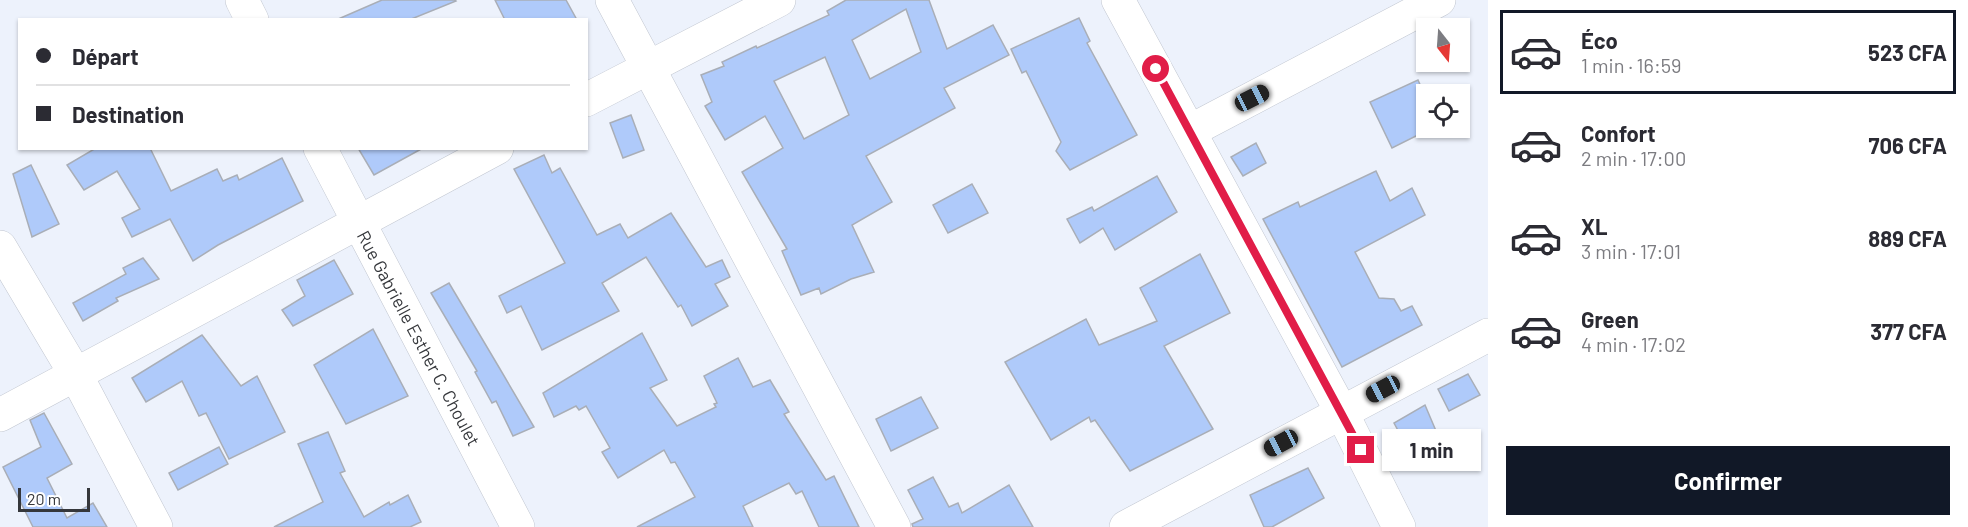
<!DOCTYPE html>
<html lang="fr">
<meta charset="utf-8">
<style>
body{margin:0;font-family:Barlow,sans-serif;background:#f7f7f7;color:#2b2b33;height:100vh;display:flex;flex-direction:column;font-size:22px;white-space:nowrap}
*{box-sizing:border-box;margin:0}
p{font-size:20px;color:#7c7c81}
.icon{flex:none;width:33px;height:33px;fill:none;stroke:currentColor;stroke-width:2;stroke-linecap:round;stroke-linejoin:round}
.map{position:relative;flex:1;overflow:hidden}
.panel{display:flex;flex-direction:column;background:#fff;width:480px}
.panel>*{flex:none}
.hud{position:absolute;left:18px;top:18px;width:570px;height:132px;border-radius:0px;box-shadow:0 2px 4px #0004;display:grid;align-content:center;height:132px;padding:0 18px;background:#fff}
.needle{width:39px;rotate:163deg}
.fabs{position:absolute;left:1416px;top:18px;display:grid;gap:12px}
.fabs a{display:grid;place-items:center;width:54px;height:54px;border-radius:0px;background:#fff;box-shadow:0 2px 4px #0004;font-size:30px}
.scale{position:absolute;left:18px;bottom:15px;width:72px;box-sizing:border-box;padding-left:6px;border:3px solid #35373b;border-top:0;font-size:16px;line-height:21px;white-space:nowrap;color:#35373b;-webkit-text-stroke:4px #fff;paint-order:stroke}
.end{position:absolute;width:27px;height:27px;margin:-14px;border:8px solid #e11d48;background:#fff;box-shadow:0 0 0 3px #fff}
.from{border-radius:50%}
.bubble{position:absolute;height:42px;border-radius:0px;background:#fff;box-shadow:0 2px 4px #0004;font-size:20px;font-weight:700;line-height:42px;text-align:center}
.car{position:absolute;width:18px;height:36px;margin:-18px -9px;border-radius:8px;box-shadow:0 0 4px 2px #0007;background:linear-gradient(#222 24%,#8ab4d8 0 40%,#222 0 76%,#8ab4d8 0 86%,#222 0)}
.hud b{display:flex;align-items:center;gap:21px;height:57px;font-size:22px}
.hud b+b{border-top:2px solid #e1e1e2}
.hud i{width:15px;height:15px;background:#2b2b33}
ul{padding:10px 0 0;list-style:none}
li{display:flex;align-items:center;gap:18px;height:84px;margin:0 12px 9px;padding:0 6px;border:3px solid transparent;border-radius:0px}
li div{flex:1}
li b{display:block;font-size:22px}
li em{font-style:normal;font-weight:700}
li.active{border-color:#111827}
li>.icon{width:54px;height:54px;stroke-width:1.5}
.primary-button{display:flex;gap:12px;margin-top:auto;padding:12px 18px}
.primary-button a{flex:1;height:69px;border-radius:0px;background:#111827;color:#fff;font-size:24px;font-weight:700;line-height:69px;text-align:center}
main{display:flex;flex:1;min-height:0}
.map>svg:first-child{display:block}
</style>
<main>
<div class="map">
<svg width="1488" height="527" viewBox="0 0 1488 527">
<rect width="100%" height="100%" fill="#edf2fc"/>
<g fill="#afcafa" stroke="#a9aeb7" stroke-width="1.5" fill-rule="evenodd">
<polygon points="382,0 455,0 456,1 409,20 336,20"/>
<polygon points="495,0 566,0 577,20 505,20"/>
<path d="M 846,0 L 929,0 L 947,49 L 993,25 L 1009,55 L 944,88 L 955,108 L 866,156 L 892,202 L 852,225 L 874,272 L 851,279 L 821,294 L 819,288 L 801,295 L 782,251 L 787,249 L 742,172 L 783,148 L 765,116 L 725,140 L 705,106 L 712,102 L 701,75 L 724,66 L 722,62 L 756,46 L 757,48 L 829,15 L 827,11 ZM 906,9 L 921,52 L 870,79 L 852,40 ZM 825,57 L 849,115 L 804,139 L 774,81 Z"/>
<polygon points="1079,18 1090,41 1087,43 1137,135 1070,170 1056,151 1061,142 1026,71 1022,73 1011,49"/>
<polygon points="1418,80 1426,98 1426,131 1392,148 1370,102"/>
<polygon points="631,115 644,150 623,158 610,123"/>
<polygon points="1256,143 1266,163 1243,176 1231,157"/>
<polygon points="96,148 150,148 171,191 217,169 223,181 237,175 239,180 282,158 303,201 218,245 193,261 170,219 132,237 122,218 140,209 117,171 84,190 67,165"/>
<polygon points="358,148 423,148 374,175"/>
<polygon points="544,155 552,173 560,168 597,235 620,224 628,238 671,213 706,267 722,260 730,277 715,284 728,306 692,326 681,305 678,307 646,257 602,283 619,311 542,350 521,306 507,313 499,296 565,263 514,169"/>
<polygon points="31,165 59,224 32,237 13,174"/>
<polygon points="1376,171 1390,201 1412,188 1425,215 1355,252 1379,298 1394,299 1401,311 1412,306 1422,325 1342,367 1263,219 1298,202 1300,207"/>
<polygon points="1157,176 1177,212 1115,250 1103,228 1080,243 1067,219 1092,207 1094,211"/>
<polygon points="972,184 988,213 948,233 933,205"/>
<polygon points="1200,254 1230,313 1164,346 1213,429 1130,471 1095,420 1091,422 1089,417 1051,440 1005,362 1086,319 1099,345 1157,321 1140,288"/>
<polygon points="143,258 159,279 116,298 118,301 83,321 73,303 126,274 123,268"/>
<polygon points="334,260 353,294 293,326 282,310 305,296 297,280"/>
<polygon points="449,283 500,369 534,427 513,436 496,401 492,403 475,372 477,371 431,293"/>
<polygon points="373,329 408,396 346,424 314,365"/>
<polygon points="642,333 667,380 650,388 677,426 716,407 714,404 717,403 704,376 738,358 753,387 770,380 789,412 784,414 826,480 834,476 859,527 819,527 802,491 796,494 789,483 743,506 753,527 637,527 695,497 675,462 671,463 664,450 618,478 602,452 610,448 586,406 579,410 576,406 554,417 543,393"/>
<polygon points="202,335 241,386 257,376 285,432 229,459 206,413 199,416 182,381 146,402 132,378"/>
<polygon points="1468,374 1480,395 1449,411 1438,389"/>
<polygon points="921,397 938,428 891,451 876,419"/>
<polygon points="1425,405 1436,431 1407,447 1394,423"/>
<polygon points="44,413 72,464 47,478 67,518 93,503 107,527 33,527 3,467 41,447 30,420"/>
<polygon points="328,432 345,471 340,473 364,517 389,502 390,505 408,495 421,522 410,527 274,527 323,502 298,444"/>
<polygon points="219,447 228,464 178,490 169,473"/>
<polygon points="1308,468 1324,498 1272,527 1264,527 1250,495"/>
<polygon points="933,477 949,507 958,503 962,513 1009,485 1033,527 913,527 912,524 923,519 908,490"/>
</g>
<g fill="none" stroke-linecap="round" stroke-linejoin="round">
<g stroke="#c1c6d0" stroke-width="34">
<g id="minor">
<polyline points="242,0 252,20"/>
<polyline points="612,0 894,527"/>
<polyline points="1118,0 1341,411 1399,527"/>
<polyline points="586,100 779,0"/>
<polyline points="1190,131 1439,0"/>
<polyline points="320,148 518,527"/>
<polyline points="0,247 76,375 156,527"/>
<polyline points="0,415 497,148"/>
<polyline points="1126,527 1488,335"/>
</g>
</g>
<use href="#minor" stroke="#fff" stroke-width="33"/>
</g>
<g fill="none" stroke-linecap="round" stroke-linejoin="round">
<polyline stroke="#e11d48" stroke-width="8" points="1156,69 1361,450"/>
</g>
<g text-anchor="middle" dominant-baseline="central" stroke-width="6" stroke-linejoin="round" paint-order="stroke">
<g font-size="18" fill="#35373b" stroke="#fff">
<text transform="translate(419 338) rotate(62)">Rue Gabrielle Esther C. Choulet</text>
</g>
</g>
</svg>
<div class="fabs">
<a><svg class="needle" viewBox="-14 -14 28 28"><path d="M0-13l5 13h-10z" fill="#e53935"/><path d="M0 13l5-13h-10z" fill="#7c7c81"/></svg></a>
<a><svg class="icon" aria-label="locate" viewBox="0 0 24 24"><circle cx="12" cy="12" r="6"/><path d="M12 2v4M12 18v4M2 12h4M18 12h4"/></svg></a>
</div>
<div class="scale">20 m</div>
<i class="end from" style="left:1156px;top:69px"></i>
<i class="end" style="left:1361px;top:450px"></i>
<div class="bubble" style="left:1382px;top:429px;width:99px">1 min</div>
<i class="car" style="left:1252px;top:98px;rotate:63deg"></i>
<i class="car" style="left:1383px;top:389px;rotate:242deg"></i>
<i class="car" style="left:1281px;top:443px;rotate:242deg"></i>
<div class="hud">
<b><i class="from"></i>Départ</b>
<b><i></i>Destination</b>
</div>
</div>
<section class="panel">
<ul>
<li class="active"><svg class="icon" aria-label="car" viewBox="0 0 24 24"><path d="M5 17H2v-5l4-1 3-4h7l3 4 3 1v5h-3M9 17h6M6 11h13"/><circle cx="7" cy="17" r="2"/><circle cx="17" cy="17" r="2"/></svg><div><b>Éco</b><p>1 min · 16:59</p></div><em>523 CFA</em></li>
<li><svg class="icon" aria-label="car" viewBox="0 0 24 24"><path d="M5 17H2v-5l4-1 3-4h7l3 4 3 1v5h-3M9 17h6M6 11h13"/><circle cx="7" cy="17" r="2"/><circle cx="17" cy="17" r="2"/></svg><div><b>Confort</b><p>2 min · 17:00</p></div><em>706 CFA</em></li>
<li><svg class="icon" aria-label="car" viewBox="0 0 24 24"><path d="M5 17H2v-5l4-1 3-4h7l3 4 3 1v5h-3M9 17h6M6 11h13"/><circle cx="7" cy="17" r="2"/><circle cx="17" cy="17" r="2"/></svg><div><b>XL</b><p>3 min · 17:01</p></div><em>889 CFA</em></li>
<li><svg class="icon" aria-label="car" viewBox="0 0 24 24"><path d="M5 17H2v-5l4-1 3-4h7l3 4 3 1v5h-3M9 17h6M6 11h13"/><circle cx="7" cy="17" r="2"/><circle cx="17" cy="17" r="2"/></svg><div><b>Green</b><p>4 min · 17:02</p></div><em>377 CFA</em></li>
</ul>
<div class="primary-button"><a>Confirmer</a></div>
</section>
</main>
